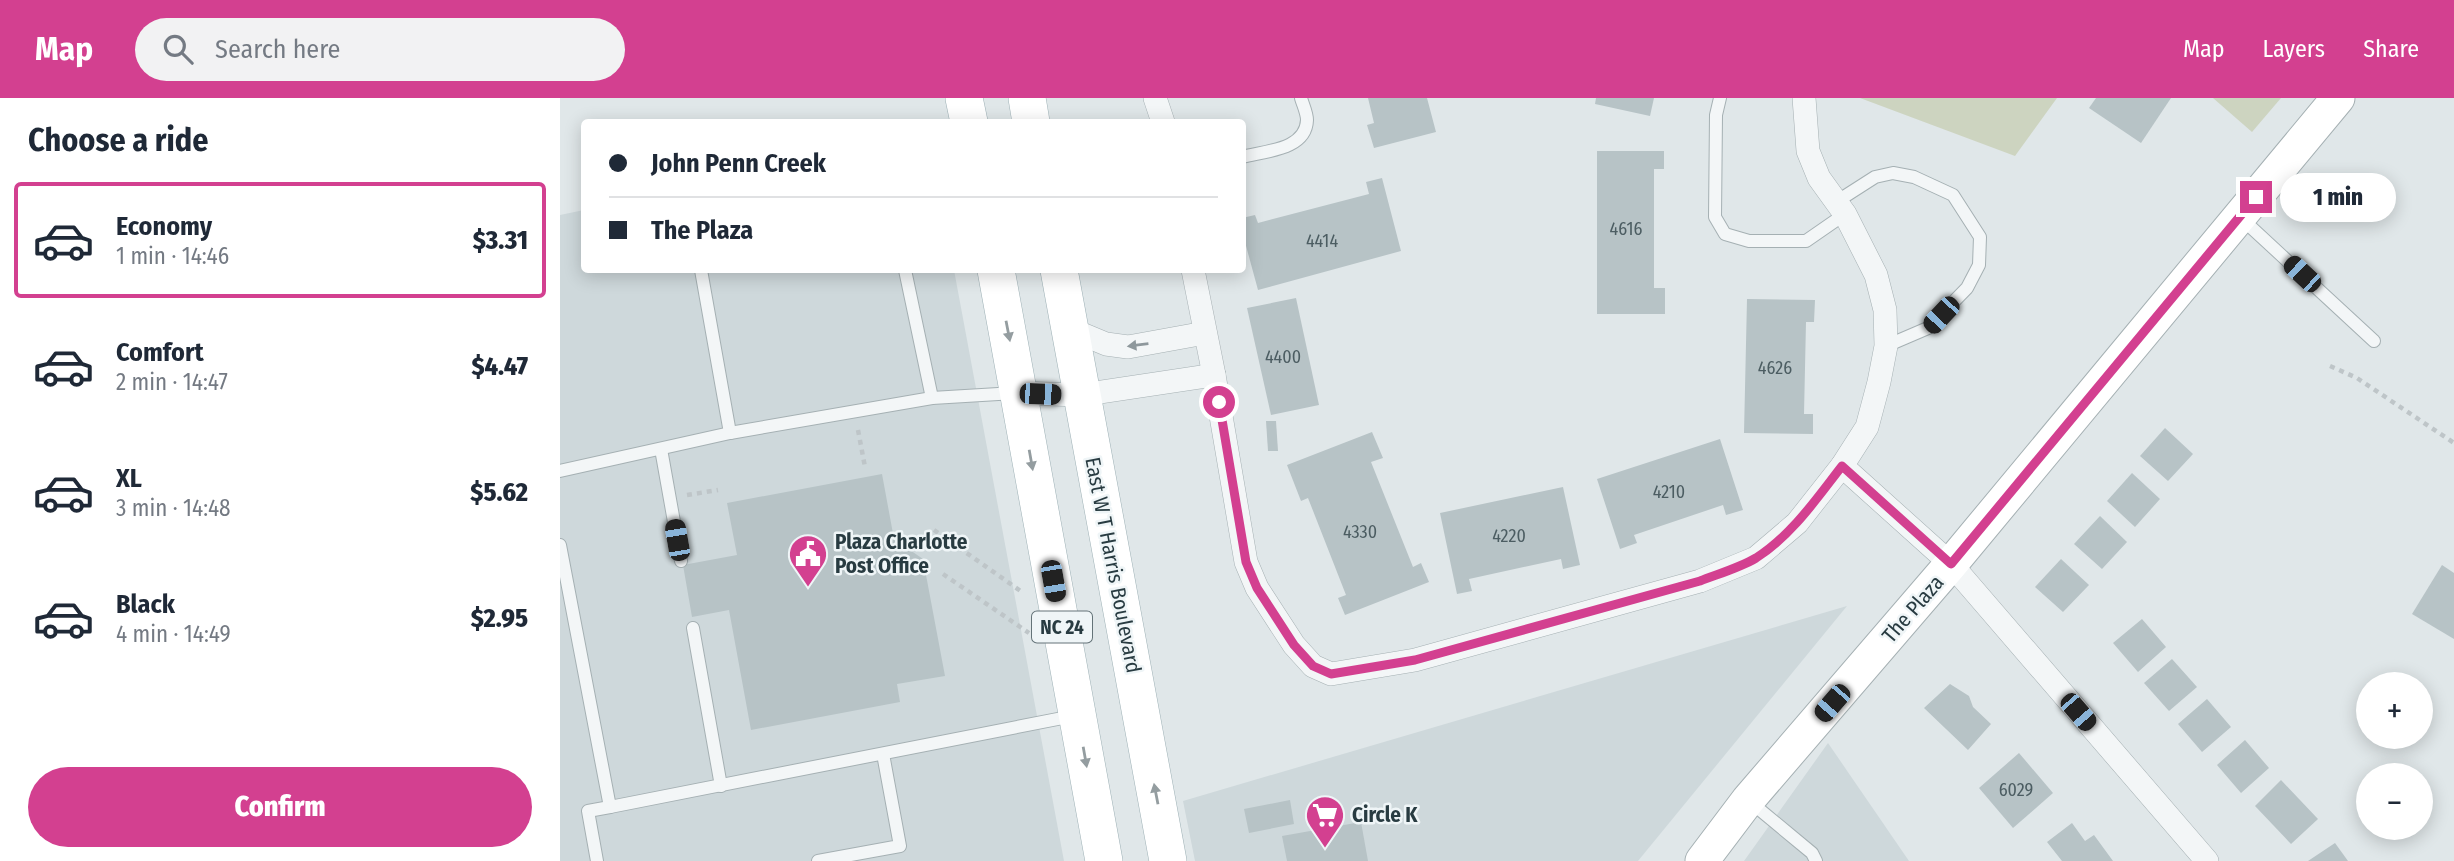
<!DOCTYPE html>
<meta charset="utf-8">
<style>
body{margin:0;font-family:"Fira Sans Condensed",sans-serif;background:#f2f2f3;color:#1f2937;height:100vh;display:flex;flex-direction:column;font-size:26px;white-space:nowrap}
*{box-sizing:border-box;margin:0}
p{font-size:23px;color:#747a83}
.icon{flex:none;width:38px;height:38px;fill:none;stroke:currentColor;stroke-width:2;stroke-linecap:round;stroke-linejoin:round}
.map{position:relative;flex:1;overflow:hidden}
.side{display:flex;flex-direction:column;background:#fff;width:560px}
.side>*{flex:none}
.banner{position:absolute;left:21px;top:21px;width:665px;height:154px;border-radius:7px;box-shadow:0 4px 18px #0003;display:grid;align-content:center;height:154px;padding:0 28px;background:#fff}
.tools{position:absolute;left:1796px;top:574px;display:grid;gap:14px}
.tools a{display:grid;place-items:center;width:77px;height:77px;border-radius:50%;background:#fff;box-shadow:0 4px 18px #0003;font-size:35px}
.end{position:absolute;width:32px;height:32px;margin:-16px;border:9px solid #d34090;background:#fff;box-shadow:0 0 0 4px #fff}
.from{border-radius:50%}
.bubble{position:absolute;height:49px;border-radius:24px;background:#fff;box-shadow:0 4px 18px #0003;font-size:23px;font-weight:800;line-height:49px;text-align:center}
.car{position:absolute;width:21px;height:42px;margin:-21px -10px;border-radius:9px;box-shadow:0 0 5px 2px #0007;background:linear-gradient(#222 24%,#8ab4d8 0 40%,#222 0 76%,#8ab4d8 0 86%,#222 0)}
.banner b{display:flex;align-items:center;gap:24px;height:66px;font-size:26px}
.banner b+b{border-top:2px solid #e0e1e3}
.banner i{width:18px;height:18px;background:#1f2937}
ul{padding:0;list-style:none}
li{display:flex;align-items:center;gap:21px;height:116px;margin:0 14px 10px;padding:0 14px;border:4px solid transparent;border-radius:7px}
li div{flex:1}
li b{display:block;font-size:26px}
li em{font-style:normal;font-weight:800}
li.current{border-color:#d34090}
li>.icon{width:63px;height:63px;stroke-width:1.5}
h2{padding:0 28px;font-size:32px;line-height:84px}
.primary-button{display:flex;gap:14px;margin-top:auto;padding:14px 28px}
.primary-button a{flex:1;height:80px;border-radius:42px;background:#d34090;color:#fff;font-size:28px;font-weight:800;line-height:80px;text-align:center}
header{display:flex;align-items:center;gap:42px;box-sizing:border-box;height:98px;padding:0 35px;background:#d34090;color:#fff}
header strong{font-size:33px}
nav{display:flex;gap:38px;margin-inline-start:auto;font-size:24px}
.search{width:490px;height:63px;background:#f2f2f3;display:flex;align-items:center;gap:18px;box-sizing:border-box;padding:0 24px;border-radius:38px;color:#747a83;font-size:26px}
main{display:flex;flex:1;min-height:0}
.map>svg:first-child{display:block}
</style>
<header>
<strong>Map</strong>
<div class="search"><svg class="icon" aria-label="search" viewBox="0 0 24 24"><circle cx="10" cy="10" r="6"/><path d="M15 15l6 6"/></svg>Search here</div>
<nav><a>Map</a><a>Layers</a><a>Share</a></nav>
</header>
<main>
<section class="side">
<h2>Choose a ride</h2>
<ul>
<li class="current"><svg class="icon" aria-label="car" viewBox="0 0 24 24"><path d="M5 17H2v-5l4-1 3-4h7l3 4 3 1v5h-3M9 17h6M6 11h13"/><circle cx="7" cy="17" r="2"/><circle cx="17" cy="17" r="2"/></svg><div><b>Economy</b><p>1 min · 14:46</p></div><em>$3.31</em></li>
<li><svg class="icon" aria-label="car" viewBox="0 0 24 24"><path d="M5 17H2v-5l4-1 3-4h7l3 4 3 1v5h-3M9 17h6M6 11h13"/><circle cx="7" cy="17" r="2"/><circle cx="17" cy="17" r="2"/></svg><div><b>Comfort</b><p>2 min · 14:47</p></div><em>$4.47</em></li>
<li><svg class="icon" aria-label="car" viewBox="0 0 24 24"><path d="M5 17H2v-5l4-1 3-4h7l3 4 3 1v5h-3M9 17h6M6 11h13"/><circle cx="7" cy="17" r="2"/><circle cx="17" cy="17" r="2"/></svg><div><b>XL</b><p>3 min · 14:48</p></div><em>$5.62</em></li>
<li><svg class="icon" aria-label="car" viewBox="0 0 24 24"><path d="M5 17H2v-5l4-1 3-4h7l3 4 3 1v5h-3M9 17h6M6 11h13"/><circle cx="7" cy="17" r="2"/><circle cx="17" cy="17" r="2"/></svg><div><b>Black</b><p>4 min · 14:49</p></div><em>$2.95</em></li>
</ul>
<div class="primary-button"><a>Confirm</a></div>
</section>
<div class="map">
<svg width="1894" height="763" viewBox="0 0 1894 763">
<rect width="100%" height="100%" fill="#e0e7e9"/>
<g fill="#ced8db">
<polygon points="24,112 24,172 394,172 504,763 0,763 0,117"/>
<polygon points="1287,508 1078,763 635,763 623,703"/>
<polygon points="1268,645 1349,763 1184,763"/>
</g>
<g fill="#cdd4c0">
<polygon points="1300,0 1497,0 1455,58"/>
<polygon points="1653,0 1721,0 1692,34"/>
</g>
<g fill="#b7c3c6">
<polygon points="808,0 867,0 876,34 814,50 807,27 814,25"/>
<polygon points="1036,0 1094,0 1090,18 1035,6"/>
<polygon points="1536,0 1611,0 1581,45 1529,10"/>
<polygon points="1037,53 1104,53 1104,71 1094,71 1094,190 1105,190 1105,216 1037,216"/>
<polygon points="822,80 841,153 698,192 682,133 682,120 695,117 698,125 809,96 806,84"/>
<polygon points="736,200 759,307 711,317 687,210"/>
<polygon points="1187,201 1255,202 1254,224 1246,224 1244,316 1253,316 1253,336 1184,335"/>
<polygon points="706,323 716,323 718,353 708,353"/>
<polygon points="1605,330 1633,356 1608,383 1580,358"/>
<polygon points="812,334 823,360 811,364 853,469 861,465 869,484 785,517 778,500 786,497 748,400 741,403 727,367"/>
<polygon points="1160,341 1183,412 1166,417 1163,407 1074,437 1077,445 1060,451 1037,381"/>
<polygon points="1572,375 1600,401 1575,429 1547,403"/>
<polygon points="322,376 334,441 363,461 385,578 337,586 340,604 191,632 169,512 132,519 123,467 177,457 167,405"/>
<polygon points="1003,389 1020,467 1003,471 1001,461 909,481 912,493 897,496 880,415"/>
<polygon points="1540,418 1567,444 1542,471 1514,446"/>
<polygon points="1501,461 1529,487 1503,514 1475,489"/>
<polygon points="1882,467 1894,475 1894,541 1852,516"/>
<polygon points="1582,521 1606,549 1578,574 1553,545"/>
<polygon points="1612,561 1637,589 1609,613 1584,585"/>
<polygon points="1390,586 1409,598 1413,609 1431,626 1408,652 1364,610"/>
<polygon points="1647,601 1671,629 1642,654 1618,626"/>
<polygon points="1685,642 1709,670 1681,695 1657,667"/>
<polygon points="1459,655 1493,695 1453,730 1419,690"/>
<polygon points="1721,682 1758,721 1731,746 1695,708"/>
<polygon points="730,702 734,726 689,735 684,711"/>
<polygon points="801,724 808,763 727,763 722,738"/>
<polygon points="1512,725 1525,743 1534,737 1553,763 1502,763 1487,744"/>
<polygon points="1775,745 1788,763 1748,763"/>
</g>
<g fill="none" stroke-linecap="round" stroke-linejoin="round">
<g stroke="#a5b0b3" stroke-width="14">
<g id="service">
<polyline points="1160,0 1156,17 1155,119 1165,136 1189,143 1246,143 1285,116"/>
<path d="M 682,59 C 705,53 746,52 747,22 C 747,15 743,7 741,0"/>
<polyline points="1276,104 1315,79 1333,75 1354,79 1393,97 1420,139 1419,167 1407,190 1368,230 1326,248"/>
<polyline points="1681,120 1814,243"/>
<polyline points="141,172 170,335"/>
<polyline points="345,172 372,300"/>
<polyline points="101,351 121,463"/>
<polyline points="0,373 170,335 372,300 455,295"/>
<polyline points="0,447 50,709 513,618"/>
<polyline points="133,530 161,688"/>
<polyline points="1188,702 1252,755 1256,763"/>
<polyline points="37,763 28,713 50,709"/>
<polyline points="258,763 340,748 323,656"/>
</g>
</g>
<g stroke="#a5b0b3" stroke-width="24">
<g id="minor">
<polyline points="595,0 603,24"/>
<polyline points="633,172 654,277 686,464 697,490 734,547 753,568 771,576 855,562 1140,483 1196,460 1237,425 1282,368 1307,329 1319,284 1326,248 1325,212 1316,177 1285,116 1259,80 1248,53 1244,0"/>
<polyline points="510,231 546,246 568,249 645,235"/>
<polyline points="459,295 521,297 654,277"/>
<polyline points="1282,368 1391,466 1647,763"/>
</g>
</g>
<g stroke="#a5b0b3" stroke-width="35">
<polyline id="secondary" points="1142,763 1188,702 1391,466 1778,0"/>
</g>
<g stroke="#9eb1b6" stroke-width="38">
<g id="primary">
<polyline points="404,0 409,24"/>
<polyline points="467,0 471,24"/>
<polyline points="436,172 544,763"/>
<polyline points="499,172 608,763"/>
</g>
</g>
<g stroke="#bec5c8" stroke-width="4.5" stroke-dasharray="5 5" stroke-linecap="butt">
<polyline points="1770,268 1797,280 1894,345"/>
<polyline points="298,332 305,369"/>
<polyline points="127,397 158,392"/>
<polyline points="374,432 462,494"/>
<polyline points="383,476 469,535"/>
</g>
<use href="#service" stroke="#f3f6f7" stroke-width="12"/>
<use href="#minor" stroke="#f3f6f7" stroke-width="23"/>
<use href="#secondary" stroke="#fff" stroke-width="33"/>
<use href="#primary" stroke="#fff" stroke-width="37"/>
</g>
<defs><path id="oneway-solid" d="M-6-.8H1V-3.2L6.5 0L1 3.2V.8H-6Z" transform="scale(1.75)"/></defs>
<g fill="#949da0">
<use href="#oneway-solid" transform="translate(448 233) rotate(79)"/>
<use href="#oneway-solid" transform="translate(471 362) rotate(80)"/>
<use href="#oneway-solid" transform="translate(525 659) rotate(80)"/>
<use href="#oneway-solid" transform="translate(596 696) rotate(-101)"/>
</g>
<use fill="#8e989c" href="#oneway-solid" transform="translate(578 247) rotate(173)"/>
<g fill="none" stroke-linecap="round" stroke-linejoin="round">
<path stroke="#d34090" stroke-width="9" d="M 659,304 L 686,464 L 697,490 L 734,547 L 753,568 L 771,576 L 855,562 L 1140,483 C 1158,476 1179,470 1196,460 C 1232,437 1257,400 1282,368 L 1391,466 L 1696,99"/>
</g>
<defs>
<g id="civic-pin" transform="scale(2.0125)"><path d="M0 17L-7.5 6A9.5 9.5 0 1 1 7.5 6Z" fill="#d34090" stroke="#eff5f7"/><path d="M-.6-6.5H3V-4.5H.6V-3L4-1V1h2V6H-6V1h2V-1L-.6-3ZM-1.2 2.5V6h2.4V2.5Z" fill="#fff"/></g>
<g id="supermarket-pin" transform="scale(2.0125)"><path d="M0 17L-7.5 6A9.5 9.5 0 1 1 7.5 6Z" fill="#d34090" stroke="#eff5f7"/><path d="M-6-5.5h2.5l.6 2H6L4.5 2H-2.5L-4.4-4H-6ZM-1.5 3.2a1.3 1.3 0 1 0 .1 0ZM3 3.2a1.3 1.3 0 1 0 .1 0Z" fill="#fff"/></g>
</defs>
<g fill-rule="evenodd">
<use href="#civic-pin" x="248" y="456"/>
<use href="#supermarket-pin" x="765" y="717"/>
</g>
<g text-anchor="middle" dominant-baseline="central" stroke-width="5" stroke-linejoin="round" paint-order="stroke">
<g font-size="18" fill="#4c5d62">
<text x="1066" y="131">4616</text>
<text x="762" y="143">4414</text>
<text x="723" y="259">4400</text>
<text x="1215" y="270">4626</text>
<text x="1109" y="394">4210</text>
<text x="800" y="434">4330</text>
<text x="949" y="438">4220</text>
<text x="1456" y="692">6029</text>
</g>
<rect fill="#eff5f7" stroke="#647378" stroke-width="2" x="472" y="513.5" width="60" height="31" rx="5"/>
<g font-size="19" font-weight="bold" fill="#283b41">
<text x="502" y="529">NC 24</text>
</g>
<g font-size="21" font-weight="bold" fill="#283b41" stroke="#eff5f7" text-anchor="start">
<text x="275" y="444">Plaza Charlotte<tspan x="275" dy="24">Post Office</tspan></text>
<text x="792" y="717">Circle K</text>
</g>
<g font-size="21" fill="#283b41" stroke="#eff5f7">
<text transform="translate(553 467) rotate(79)">East W T Harris Boulevard</text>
<text transform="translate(1353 511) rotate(-49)">The Plaza</text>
</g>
</g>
</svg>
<div class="tools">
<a>+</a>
<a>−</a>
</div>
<i class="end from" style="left:659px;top:304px"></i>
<i class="end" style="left:1696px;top:99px"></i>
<div class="bubble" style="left:1720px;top:75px;width:116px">1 min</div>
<i class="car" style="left:1742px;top:176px;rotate:313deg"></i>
<i class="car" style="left:1381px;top:217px;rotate:223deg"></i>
<i class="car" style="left:480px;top:296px;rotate:92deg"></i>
<i class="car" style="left:117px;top:442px;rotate:350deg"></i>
<i class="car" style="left:493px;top:483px;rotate:170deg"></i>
<i class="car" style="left:1272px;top:605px;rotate:221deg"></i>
<i class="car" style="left:1518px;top:614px;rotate:139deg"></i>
<div class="banner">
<b><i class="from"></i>John Penn Creek</b>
<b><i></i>The Plaza</b>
</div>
</div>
</main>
